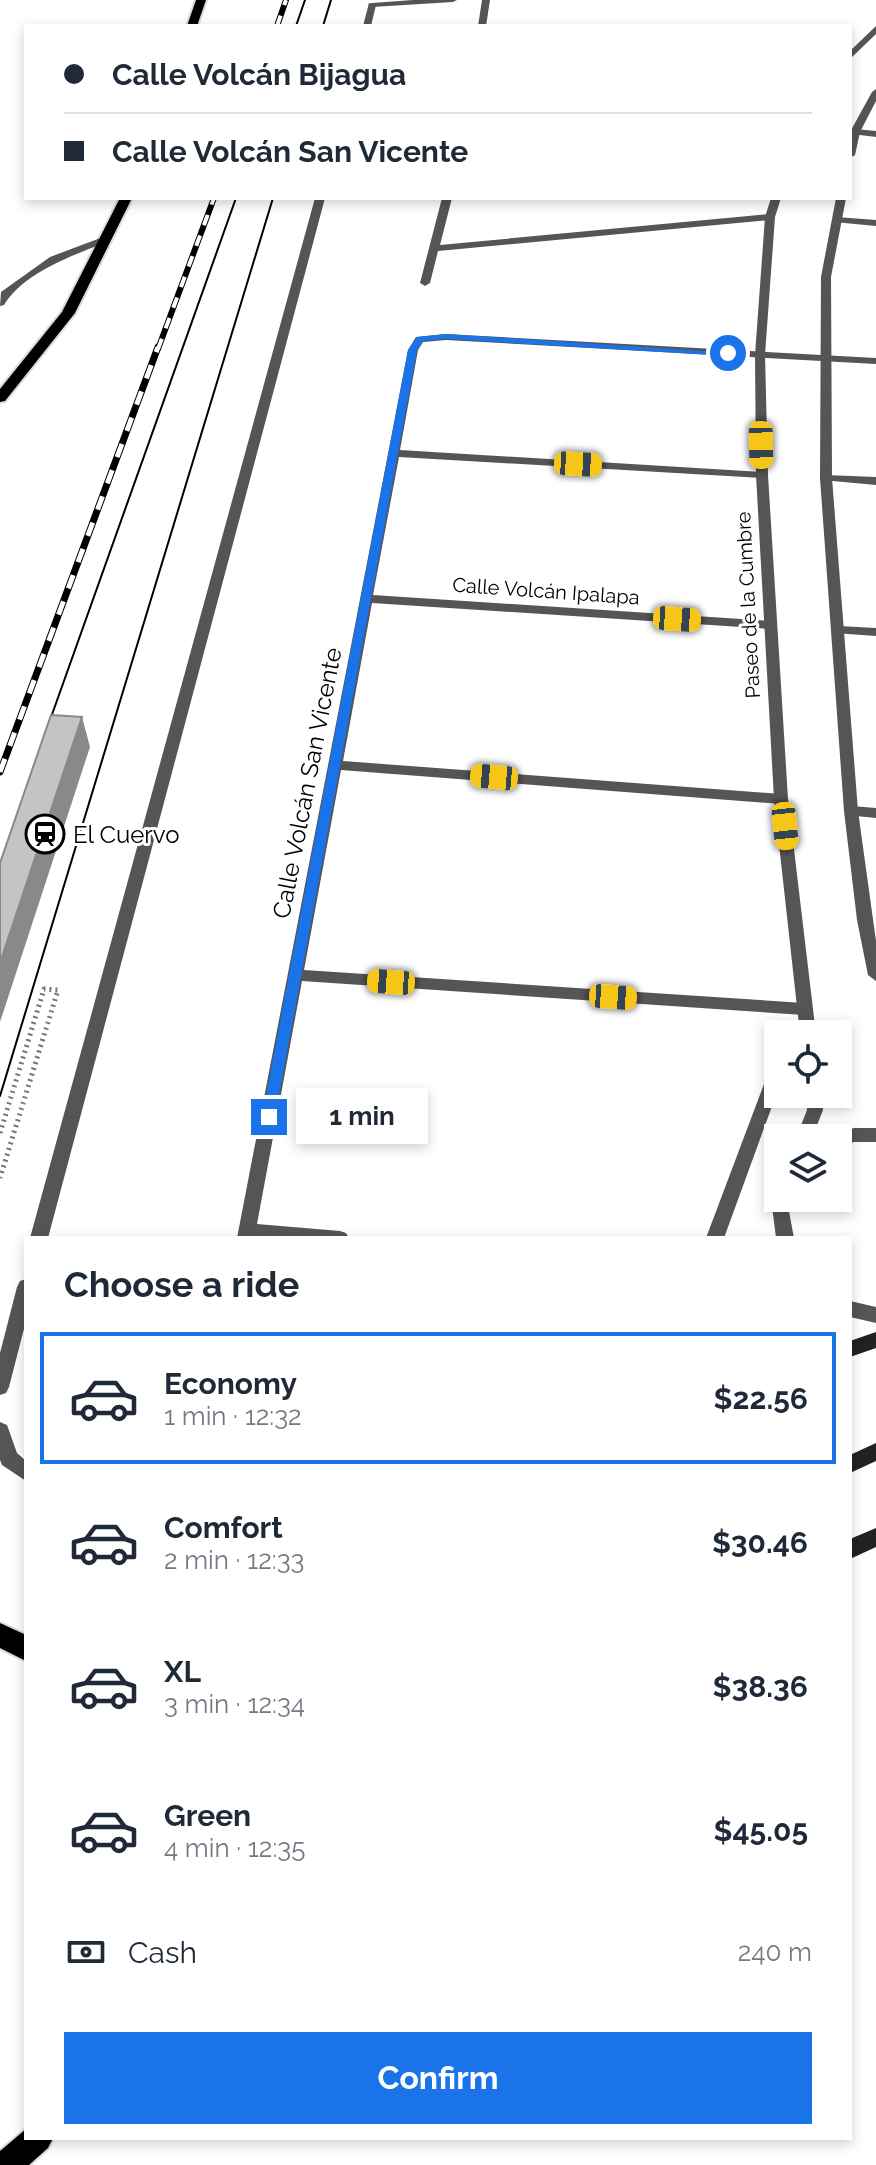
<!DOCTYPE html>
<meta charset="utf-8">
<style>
body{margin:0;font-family:Raleway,sans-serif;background:#f2f2f3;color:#1f2937;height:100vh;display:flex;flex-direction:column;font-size:30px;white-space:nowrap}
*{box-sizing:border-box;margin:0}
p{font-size:26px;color:#747a83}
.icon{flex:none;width:44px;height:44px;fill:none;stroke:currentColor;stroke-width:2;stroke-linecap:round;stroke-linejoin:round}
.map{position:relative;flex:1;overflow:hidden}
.panel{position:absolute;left:24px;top:1236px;width:828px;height:904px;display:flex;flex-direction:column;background:#fff;border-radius:0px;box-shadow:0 4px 12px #0003}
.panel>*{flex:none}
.guide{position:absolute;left:24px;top:24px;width:828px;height:176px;border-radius:0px;box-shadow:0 4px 12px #0003;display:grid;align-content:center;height:176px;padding:0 40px;background:#fff}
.fabs{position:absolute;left:764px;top:1020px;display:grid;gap:16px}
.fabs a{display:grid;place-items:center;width:88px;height:88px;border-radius:0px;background:#fff;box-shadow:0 4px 12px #0003;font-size:40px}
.end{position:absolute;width:36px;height:36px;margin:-18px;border:10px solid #1a73e8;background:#fff;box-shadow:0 0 0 4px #fff}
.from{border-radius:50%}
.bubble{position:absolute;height:56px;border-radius:0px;background:#fff;box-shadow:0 4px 12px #0003;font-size:26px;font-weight:700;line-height:56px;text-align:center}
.car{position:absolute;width:24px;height:48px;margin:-24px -12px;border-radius:10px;box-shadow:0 0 6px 2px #0007;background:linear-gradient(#f5c518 24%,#345 0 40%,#f5c518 0 76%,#345 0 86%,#f5c518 0)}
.guide b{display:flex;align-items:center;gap:28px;height:76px;font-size:30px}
.guide b+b{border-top:2px solid #e0e1e3}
.guide i{width:20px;height:20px;background:#1f2937}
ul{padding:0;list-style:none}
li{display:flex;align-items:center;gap:24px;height:132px;margin:0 16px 12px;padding:0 24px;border:4px solid transparent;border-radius:0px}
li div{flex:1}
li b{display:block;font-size:30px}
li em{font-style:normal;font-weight:700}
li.current{border-color:#1a73e8}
li>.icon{width:72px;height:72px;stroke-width:1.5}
h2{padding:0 40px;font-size:36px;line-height:96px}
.pay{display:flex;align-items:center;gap:20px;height:88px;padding:0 40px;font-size:30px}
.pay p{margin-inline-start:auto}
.button{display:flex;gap:16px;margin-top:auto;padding:16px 40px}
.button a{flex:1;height:92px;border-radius:0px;background:#1a73e8;color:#fff;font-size:32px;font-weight:700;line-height:92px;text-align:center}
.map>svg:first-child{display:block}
</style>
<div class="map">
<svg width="876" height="2165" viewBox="0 0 876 2165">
<rect width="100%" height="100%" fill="#fff"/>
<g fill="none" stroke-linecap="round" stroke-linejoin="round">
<g stroke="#dbdbdb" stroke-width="4">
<g id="primary">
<polygon points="196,0 206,0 197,26 187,26"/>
<polygon points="120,198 132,198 75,313 5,401 0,402 0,389 62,312"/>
<polygon points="0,1623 26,1635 26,1661 0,1648"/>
<polygon points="26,2129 26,2138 53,2138 48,2148 29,2165 0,2165 0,2151"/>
</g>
</g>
<polyline stroke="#777" stroke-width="5" stroke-dasharray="2 4" stroke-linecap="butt" points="0,1133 44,989 58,990 0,1178"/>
<g fill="#555" fill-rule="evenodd">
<polygon points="369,3 376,5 371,26 363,26"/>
<polygon points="315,198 325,198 48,1238 30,1238"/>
<polygon points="26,1279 26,1321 9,1387 6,1393 0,1395 0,1353 17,1287 20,1281"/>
<polygon points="0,1422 7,1425 17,1453 26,1461 26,1481 2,1465 0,1460"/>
</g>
<g fill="#555" fill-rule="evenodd">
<polygon points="413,0 457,0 453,2 372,7 368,5 372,3"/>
<polygon points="482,0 490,0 486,26 478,26"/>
<polygon points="855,129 876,131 876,137 852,134 852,130"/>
<polygon points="442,198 452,198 440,245 770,214 775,217 770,220 438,251 430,283 425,286 420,283"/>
<polygon points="837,217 876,220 876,226 834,222 832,220"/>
<path d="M 103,237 L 108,240 L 107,242 C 73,255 23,273 4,305 L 0,306 L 1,292 L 50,257 Z"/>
<polygon points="446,334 876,358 876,364 446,340 423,342 418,350 400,450 762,472 768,475 762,478 399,457 373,595 771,621 777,625 771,629 372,603 343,761 781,794 788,799 781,804 341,770 304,970 804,1003 812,1009 804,1015 302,981 257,1224 340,1231 346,1233 349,1238 237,1238 408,350 416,337"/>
<polygon points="826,475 876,477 876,485 822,480 820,478"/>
<polygon points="839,626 876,628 876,636 834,633 834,627"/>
<polygon points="851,806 876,808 876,818 846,815 844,811 846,807"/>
</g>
<g fill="#555" fill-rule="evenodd">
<polygon points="876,26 876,34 850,59 850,51"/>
<polygon points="876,89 876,101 860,132 855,155 850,158 850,132 872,92"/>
<polygon points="771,198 781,198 775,217 765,355 768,475 788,799 816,1034 800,1034 774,799 756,475 755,355 765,217"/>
<polygon points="836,198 846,198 831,277 832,478 858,811 876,941 876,981 868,975 857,920 844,811 820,478 821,277"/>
<polygon points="778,1062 778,1090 724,1238 706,1238 770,1068 772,1063"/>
<polygon points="807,1094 823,1094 823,1110 812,1138 796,1138 807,1110"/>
<polygon points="854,1128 876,1128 876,1142 854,1142 838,1147 838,1138 831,1138 832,1135"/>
<polygon points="777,1193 778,1198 791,1198 788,1206 794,1238 776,1238 772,1206"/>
<polygon points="850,1301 876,1307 876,1323 850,1317"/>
</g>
<g fill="#222" fill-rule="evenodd">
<polygon points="876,1332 876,1348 850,1357 850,1341"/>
<polygon points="876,1443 876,1461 850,1473 850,1455"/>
<polygon points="876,1528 876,1547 850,1559 850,1539"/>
</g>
<use href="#primary" fill="#000" fill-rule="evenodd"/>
<g stroke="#000" stroke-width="2">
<polyline points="296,26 305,0"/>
<polyline points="323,26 331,0"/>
<polyline points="44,737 236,198"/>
<polyline points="0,1096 273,198"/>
</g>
<g stroke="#000" stroke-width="6">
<g id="rail-far1">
<polyline points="277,26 286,0"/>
<polyline points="158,349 214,198"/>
</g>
</g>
<g stroke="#000" stroke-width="7">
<polyline id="rail" points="0,772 158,347"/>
</g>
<use href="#rail-far1" stroke="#fff" stroke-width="4" stroke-dasharray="11" stroke-linecap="butt"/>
<use href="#rail" stroke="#fff" stroke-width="5" stroke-dasharray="14" stroke-linecap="butt"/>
</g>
<polygon fill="#898989" points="82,717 90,747 0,1022 0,963"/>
<polygon fill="#c4c4c4" stroke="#898989" stroke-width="2" points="51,715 82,717 0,963 0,863"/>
<polygon fill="#1a73e8" points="446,334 733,353 728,356 446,339 423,341 417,350 275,1117 269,1123 262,1117 408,350 417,337"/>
<defs>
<g id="station-ring" transform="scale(2)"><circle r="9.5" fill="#fff" stroke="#000" stroke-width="1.5"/><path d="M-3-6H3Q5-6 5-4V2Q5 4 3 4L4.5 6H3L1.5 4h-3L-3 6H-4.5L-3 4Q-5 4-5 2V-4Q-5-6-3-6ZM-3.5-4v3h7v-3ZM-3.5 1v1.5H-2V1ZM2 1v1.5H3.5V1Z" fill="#000"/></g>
</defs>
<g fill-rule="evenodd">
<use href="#station-ring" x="45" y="834"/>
</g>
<g text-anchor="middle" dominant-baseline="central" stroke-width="6" stroke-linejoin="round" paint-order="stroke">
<g font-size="20" fill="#000" stroke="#fff">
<text transform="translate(546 591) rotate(4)">Calle Volcán Ipalapa</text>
<text transform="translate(748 605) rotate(-93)">Paseo de la Cumbre</text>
</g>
<g font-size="24" fill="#000" stroke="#fff">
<text transform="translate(307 783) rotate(-79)">Calle Volcán San Vicente</text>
</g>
<g font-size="24" fill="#000" stroke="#fff" text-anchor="start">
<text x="73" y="834">El Cuervo</text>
</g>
</g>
</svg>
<div class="fabs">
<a><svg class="icon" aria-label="locate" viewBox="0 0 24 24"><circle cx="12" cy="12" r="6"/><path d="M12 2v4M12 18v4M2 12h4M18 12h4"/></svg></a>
<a><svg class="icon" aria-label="layers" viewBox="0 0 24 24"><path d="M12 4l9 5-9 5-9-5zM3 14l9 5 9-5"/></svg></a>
</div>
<i class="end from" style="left:728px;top:353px"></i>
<i class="end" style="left:269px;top:1117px"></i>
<div class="bubble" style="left:296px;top:1088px;width:132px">1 min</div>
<i class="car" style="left:761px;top:445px;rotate:179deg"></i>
<i class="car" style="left:578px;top:464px;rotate:93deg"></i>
<i class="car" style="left:677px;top:619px;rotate:94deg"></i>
<i class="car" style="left:494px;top:777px;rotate:275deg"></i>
<i class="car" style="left:785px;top:826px;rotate:174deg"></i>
<i class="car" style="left:391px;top:982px;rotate:274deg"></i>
<i class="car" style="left:613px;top:997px;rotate:94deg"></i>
<div class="guide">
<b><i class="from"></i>Calle Volcán Bijagua</b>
<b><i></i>Calle Volcán San Vicente</b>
</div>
<section class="panel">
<h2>Choose a ride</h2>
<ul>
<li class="current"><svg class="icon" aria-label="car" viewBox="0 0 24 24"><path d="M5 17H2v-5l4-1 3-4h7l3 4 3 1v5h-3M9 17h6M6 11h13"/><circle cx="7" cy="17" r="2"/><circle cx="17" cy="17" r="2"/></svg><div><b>Economy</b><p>1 min · 12:32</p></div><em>$22.56</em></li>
<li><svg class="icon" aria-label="car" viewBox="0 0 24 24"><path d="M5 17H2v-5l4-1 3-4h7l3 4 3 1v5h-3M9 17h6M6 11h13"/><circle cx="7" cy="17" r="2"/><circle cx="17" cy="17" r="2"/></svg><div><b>Comfort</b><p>2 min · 12:33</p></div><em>$30.46</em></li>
<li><svg class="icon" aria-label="car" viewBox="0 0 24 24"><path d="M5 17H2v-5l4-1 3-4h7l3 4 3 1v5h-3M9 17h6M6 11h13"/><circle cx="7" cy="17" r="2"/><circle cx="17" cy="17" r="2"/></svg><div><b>XL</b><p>3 min · 12:34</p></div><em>$38.36</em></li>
<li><svg class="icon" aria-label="car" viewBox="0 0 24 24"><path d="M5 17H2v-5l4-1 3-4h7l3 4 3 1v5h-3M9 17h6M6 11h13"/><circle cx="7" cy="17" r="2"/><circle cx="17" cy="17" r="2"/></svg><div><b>Green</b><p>4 min · 12:35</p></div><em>$45.05</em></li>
</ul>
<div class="pay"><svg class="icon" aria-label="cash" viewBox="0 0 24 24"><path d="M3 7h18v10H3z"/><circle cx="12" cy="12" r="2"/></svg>Cash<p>240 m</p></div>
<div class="button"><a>Confirm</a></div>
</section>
</div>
